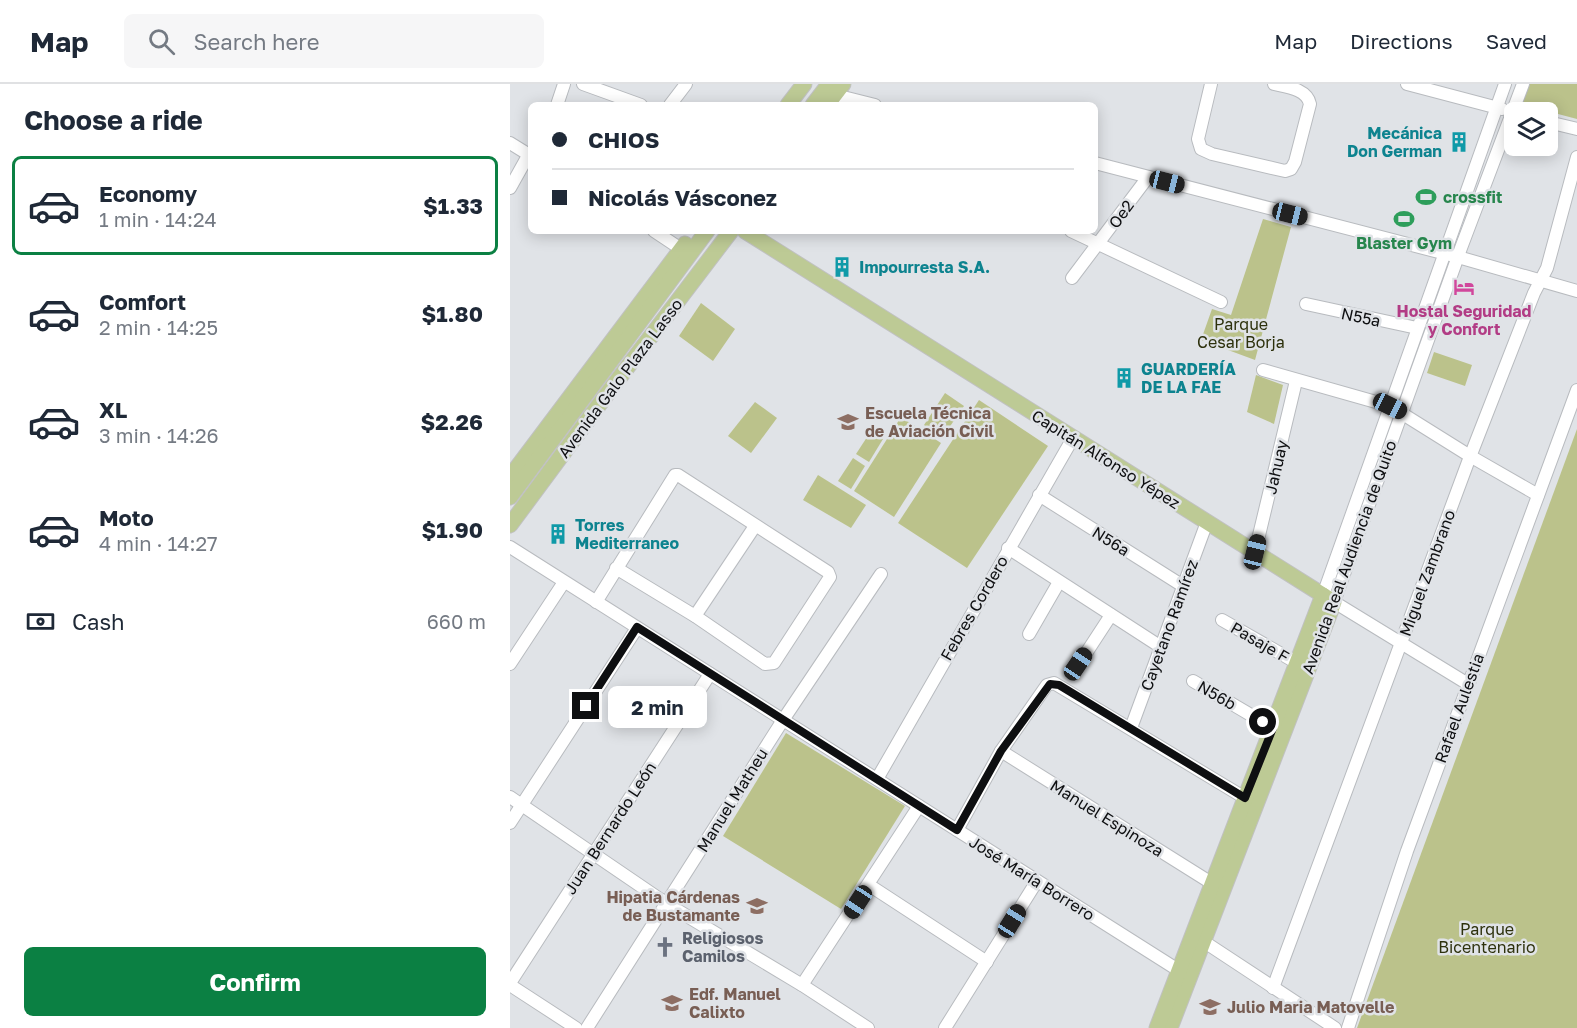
<!DOCTYPE html>
<meta charset="utf-8">
<style>
body{margin:0;font-family:"Golos Text",sans-serif;background:#f6f6f7;color:#1f2937;height:100vh;display:flex;flex-direction:column;font-size:22px;white-space:nowrap}
*{box-sizing:border-box;margin:0}
p{font-size:20px;color:#747a83}
.icon{flex:none;width:33px;height:33px;fill:none;stroke:currentColor;stroke-width:2;stroke-linecap:round;stroke-linejoin:round}
.map{position:relative;flex:1;overflow:hidden}
.panel{display:flex;flex-direction:column;background:#fff;width:510px}
.panel>*{flex:none}
.hud{position:absolute;left:18px;top:18px;width:570px;height:132px;border-radius:9px;box-shadow:0 3px 15px #0003;display:grid;align-content:center;height:132px;padding:0 24px;background:#fff}
.fabs{position:absolute;left:994px;top:18px;display:grid;gap:12px}
.fabs a{display:grid;place-items:center;width:54px;height:54px;border-radius:9px;background:#fff;box-shadow:0 3px 15px #0003;font-size:30px}
.end{position:absolute;width:27px;height:27px;margin:-14px;border:8px solid #0e0f11;background:#fff;box-shadow:0 0 0 3px #fff}
.from{border-radius:50%}
.bubble{position:absolute;height:42px;border-radius:9px;background:#fff;box-shadow:0 3px 15px #0003;font-size:20px;font-weight:700;line-height:42px;text-align:center}
.car{position:absolute;width:18px;height:36px;margin:-18px -9px;border-radius:8px;box-shadow:0 0 4px 2px #0007;background:linear-gradient(#222 24%,#8ab4d8 0 40%,#222 0 76%,#8ab4d8 0 86%,#222 0)}
.hud b{display:flex;align-items:center;gap:21px;height:57px;font-size:22px}
.hud b+b{border-top:2px solid #e0e1e3}
.hud i{width:15px;height:15px;background:#1f2937}
ul{padding:0;list-style:none}
li{display:flex;align-items:center;gap:18px;height:99px;margin:0 12px 9px;padding:0 12px;border:3px solid transparent;border-radius:9px}
li div{flex:1}
li b{display:block;font-size:22px}
li em{font-style:normal;font-weight:700}
li.active{border-color:#0b8043}
li>.icon{width:54px;height:54px;stroke-width:1.5}
h2{padding:0 24px;font-size:27px;line-height:72px}
.pay{display:flex;align-items:center;gap:15px;height:66px;padding:0 24px;font-size:22px}
.pay p{margin-inline-start:auto}
.cta{display:flex;gap:12px;margin-top:auto;padding:12px 24px}
.cta a{flex:1;height:69px;border-radius:9px;background:#0b8043;color:#fff;font-size:24px;font-weight:700;line-height:69px;text-align:center}
header{display:flex;align-items:center;gap:36px;box-sizing:border-box;height:84px;padding:0 30px;background:#fff;border-bottom:2px solid #e0e1e3}
header strong{font-size:28px}
nav{display:flex;gap:33px;margin-inline-start:auto;font-size:21px}
.search{width:420px;height:54px;background:#f6f6f7;display:flex;align-items:center;gap:15px;box-sizing:border-box;padding:0 21px;border-radius:9px;color:#747a83;font-size:22px}
main{display:flex;flex:1;min-height:0}
.map>svg:first-child{display:block}
</style>
<header>
<strong>Map</strong>
<div class="search"><svg class="icon" aria-label="search" viewBox="0 0 24 24"><circle cx="10" cy="10" r="6"/><path d="M15 15l6 6"/></svg>Search here</div>
<nav><a>Map</a><a>Directions</a><a>Saved</a></nav>
</header>
<main>
<section class="panel">
<h2>Choose a ride</h2>
<ul>
<li class="active"><svg class="icon" aria-label="car" viewBox="0 0 24 24"><path d="M5 17H2v-5l4-1 3-4h7l3 4 3 1v5h-3M9 17h6M6 11h13"/><circle cx="7" cy="17" r="2"/><circle cx="17" cy="17" r="2"/></svg><div><b>Economy</b><p>1 min · 14:24</p></div><em>$1.33</em></li>
<li><svg class="icon" aria-label="car" viewBox="0 0 24 24"><path d="M5 17H2v-5l4-1 3-4h7l3 4 3 1v5h-3M9 17h6M6 11h13"/><circle cx="7" cy="17" r="2"/><circle cx="17" cy="17" r="2"/></svg><div><b>Comfort</b><p>2 min · 14:25</p></div><em>$1.80</em></li>
<li><svg class="icon" aria-label="car" viewBox="0 0 24 24"><path d="M5 17H2v-5l4-1 3-4h7l3 4 3 1v5h-3M9 17h6M6 11h13"/><circle cx="7" cy="17" r="2"/><circle cx="17" cy="17" r="2"/></svg><div><b>XL</b><p>3 min · 14:26</p></div><em>$2.26</em></li>
<li><svg class="icon" aria-label="car" viewBox="0 0 24 24"><path d="M5 17H2v-5l4-1 3-4h7l3 4 3 1v5h-3M9 17h6M6 11h13"/><circle cx="7" cy="17" r="2"/><circle cx="17" cy="17" r="2"/></svg><div><b>Moto</b><p>4 min · 14:27</p></div><em>$1.90</em></li>
</ul>
<div class="pay"><svg class="icon" aria-label="cash" viewBox="0 0 24 24"><path d="M3 7h18v10H3z"/><circle cx="12" cy="12" r="2"/></svg>Cash<p>660 m</p></div>
<div class="cta"><a>Confirm</a></div>
</section>
<div class="map">
<svg width="1067" height="944" viewBox="0 0 1067 944">
<rect width="100%" height="100%" fill="#e0e3e7"/>
<g fill="#bbc28b">
<polygon points="1016,0 1067,0 1067,35 1010,20"/>
<polygon points="753,135 781,143 745,276 691,256 702,225 721,231"/>
<polygon points="191,219 225,245 203,277 169,252"/>
<polygon points="924,268 962,281 955,302 917,289"/>
<polygon points="746,291 773,301 764,340 737,328"/>
<polygon points="435,309 454,322 432,354 414,341"/>
<polygon points="469,316 538,362 457,484 388,439"/>
<polygon points="245,318 267,334 241,369 218,352"/>
<polygon points="391,333 431,359 384,433 344,407"/>
<polygon points="1067,345 1067,944 847,944"/>
<polygon points="361,347 373,355 359,378 346,370"/>
<polygon points="343,374 355,382 341,405 328,397"/>
<polygon points="308,391 356,421 341,444 293,416"/>
<polygon points="276,649 395,722 331,825 213,752"/>
</g>
<g fill="none" stroke-linecap="round" stroke-linejoin="round">
<g stroke="#b8bbbf" stroke-width="14">
<g id="minor">
<polyline points="73,0 131,21"/>
<path d="M 701,0 L 688,55 L 691,65 L 702,70 L 775,87 L 781,85 L 785,78 L 800,20 C 797,5 777,3 764,0"/>
<polyline points="897,0 992,25"/>
<polyline points="325,11 365,21"/>
<polyline points="47,21 54,0"/>
<polyline points="160,21 176,0"/>
<polyline points="1038,38 1067,45"/>
<polyline points="0,59 21,72"/>
<polyline points="585,79 948,173 1067,207"/>
<polyline points="0,104 19,70"/>
<polyline points="144,147 171,165"/>
<polyline points="561,147 711,218"/>
<polyline points="562,194 638,93"/>
<polyline points="796,220 907,244"/>
<polyline points="753,286 880,322 960,372 1028,411"/>
<polyline points="529,411 673,502"/>
<polyline points="0,463 676,891"/>
<polyline points="498,464 651,563"/>
<polyline points="745,468 786,297"/>
<polyline points="813,511 995,0"/>
<polyline points="86,518 165,391 168,391 318,488 320,493 264,579 255,580 185,532 106,484"/>
<polyline points="185,532 245,442"/>
<polyline points="712,536 787,579"/>
<polyline points="519,550 549,498"/>
<polyline points="0,580 54,498"/>
<polyline points="569,580 601,531"/>
<polyline points="683,597 763,644"/>
<polyline points="958,600 824,518 951,164 1013,0"/>
<polyline points="621,644 697,438"/>
<polyline points="491,667 703,800"/>
<polyline points="367,695 563,354"/>
<polyline points="0,713 157,820 292,901 358,944"/>
<polyline points="0,739 127,544"/>
<polyline points="447,746 491,667 537,601 544,599 735,714"/>
<polyline points="359,801 477,878"/>
<polyline points="693,857 825,944"/>
<polyline points="0,899 200,590"/>
<polyline points="0,901 66,944"/>
<polyline points="292,901 409,722"/>
<polyline points="763,904 958,378 1024,209 1037,184 1067,73"/>
<polyline points="77,944 273,636 371,490"/>
<polyline points="435,944 527,797"/>
<polyline points="838,944 897,767 1067,306"/>
</g>
</g>
<g stroke="#c0c1c1" stroke-width="17">
<g id="major">
<polyline points="278,21 294,0"/>
<polyline points="303,21 319,0"/>
<polyline points="317,21 333,0"/>
<polyline points="235,147 824,518 660,944"/>
<polyline points="0,393 175,160"/>
<polyline points="0,413 197,147"/>
<polyline points="0,441 100,306 221,147"/>
<polyline points="647,944 813,511"/>
</g>
</g>
<use href="#minor" stroke="#fff" stroke-width="12"/>
<use href="#major" stroke="#bdca95" stroke-width="15"/>
</g>
<g fill="none" stroke-linecap="round" stroke-linejoin="round">
<polyline stroke="#0e0f11" stroke-width="8" points="76,622 127,543 447,746 491,667 540,600 549,601 735,714 763,644 753,638"/>
</g>
<defs>
<g id="building-bare" transform="scale(1.62)"><path d="M-4-6H4V6H1V3H-1V6H-4ZM-2.5-4.3h1.7v1.8h-1.7ZM.8-4.3h1.7v1.8H.8ZM-2.5-1h1.7V.8h-1.7ZM.8-1h1.7V.8H.8Z" fill="#0f9aa8" stroke="#e0e3e7" stroke-width="2.5" paint-order="stroke"/></g>
<g id="stadium-bare" transform="scale(1.62)"><path d="M0-5a6.5 5 0 1 0 0 10a6.5 5 0 1 0 0-10ZM-3.5-1.8h7v3.6h-7Z" fill="#2e9e5b" stroke="#e0e3e7" stroke-width="2.5" paint-order="stroke"/></g>
<g id="hotel-bare" transform="scale(1.62)"><path d="M-6-4.5h1.5V1H6V5H4.5V3h-9V5H-6ZM-4 0a1.8 1.8 0 1 1 3.6 0ZM.5 0V-2.5h3Q6-2.5 6 0Z" fill="#d1479c" stroke="#e0e3e7" stroke-width="2.5" paint-order="stroke"/></g>
<g id="university-bare" transform="scale(1.62)"><path d="M0-5L7-2L0 1L-7-2ZM-4 1L0 2.5L4 1V4Q0 6-4 4Z" fill="#8d6e63" stroke="#e0e3e7" stroke-width="2.5" paint-order="stroke"/></g>
<g id="church-bare" transform="scale(1.62)"><path d="M-1.2-6h2.4v3.5h3.3v2.4h-3.3V6h-2.4V-.1h-3.3v-2.4h3.3Z" fill="#6b7280" stroke="#e0e3e7" stroke-width="2.5" paint-order="stroke"/></g>
<g id="school-bare" transform="scale(1.62)"><path d="M0-5L7-2L0 1L-7-2ZM-4 1L0 2.5L4 1V4Q0 6-4 4Z" fill="#8d6e63" stroke="#e0e3e7" stroke-width="2.5" paint-order="stroke"/></g>
</defs>
<g fill-rule="evenodd">
<use href="#building-bare" x="949" y="58"/>
<use href="#stadium-bare" x="916" y="113"/>
<use href="#stadium-bare" x="894" y="135"/>
<use href="#building-bare" x="332" y="183"/>
<use href="#hotel-bare" x="954" y="203"/>
<use href="#building-bare" x="614" y="294"/>
<use href="#university-bare" x="338" y="338"/>
<use href="#building-bare" x="48" y="450"/>
<use href="#university-bare" x="247" y="822"/>
<use href="#church-bare" x="155" y="863"/>
<use href="#school-bare" x="162" y="919"/>
<use href="#school-bare" x="700" y="923"/>
</g>
<g text-anchor="middle" dominant-baseline="central" stroke-width="5" stroke-linejoin="round" paint-order="stroke">
<g font-size="16" font-weight="bold" fill="#0d838f" stroke="#e0e3e7" text-anchor="start">
<text x="932" y="49" text-anchor="end">Mecánica<tspan x="932" dy="18">Don German</tspan></text>
<text x="349" y="183">Impourresta S.A.</text>
<text x="631" y="285">GUARDERÍA<tspan x="631" dy="18">DE LA FAE</tspan></text>
<text x="65" y="441">Torres<tspan x="65" dy="18">Mediterraneo</tspan></text>
</g>
<g font-size="16" font-weight="bold" fill="#27864d" stroke="#e0e3e7" text-anchor="start">
<text x="933" y="113">crossfit</text>
<text x="894" y="159" text-anchor="middle">Blaster Gym</text>
</g>
<g font-size="16" fill="#0e0f11" stroke="#e0e3e7">
<text transform="translate(611 130) rotate(-54)">Oe2</text>
<text transform="translate(851 233) rotate(12)">N55a</text>
<text transform="translate(110 294) rotate(-53)">Avenida Galo Plaza Lasso</text>
<text transform="translate(596 375) rotate(32)">Capitán Alfonso Yépez</text>
<text transform="translate(766 383) rotate(-77)">Jahuay</text>
<text transform="translate(601 457) rotate(32)">N56a</text>
<text transform="translate(839 473) rotate(-70)">Avenida Real Audiencia de Quito</text>
<text transform="translate(917 489) rotate(-70)">Miguel Zambrano</text>
<text transform="translate(464 524) rotate(-60)">Febres Cordero</text>
<text transform="translate(659 541) rotate(-70)">Cayetano Ramírez</text>
<text transform="translate(750 558) rotate(30)">Pasaje F</text>
<text transform="translate(707 611) rotate(30)">N56b</text>
<text transform="translate(949 624) rotate(-70)">Rafael Aulestia</text>
<text transform="translate(222 716) rotate(-58)">Manuel Matheu</text>
<text transform="translate(597 734) rotate(32)">Manuel Espinoza</text>
<text transform="translate(100 744) rotate(-57)">Juan Bernardo León</text>
<text transform="translate(522 794) rotate(32)">José María Borrero</text>
</g>
<g font-size="16" font-weight="bold" fill="#b23c85" stroke="#e0e3e7">
<text x="954" y="227">Hostal Seguridad<tspan x="954" dy="18">y Confort</tspan></text>
</g>
<g font-size="16" fill="#2d310c" stroke="#e0e3e7">
<text x="731" y="240">Parque<tspan x="731" dy="18">Cesar Borja</tspan></text>
<text x="977" y="845">Parque<tspan x="977" dy="18">Bicentenario</tspan></text>
</g>
<g font-size="16" font-weight="bold" fill="#785e54" stroke="#e0e3e7" text-anchor="start">
<text x="355" y="329">Escuela Técnica<tspan x="355" dy="18">de Aviación Civil</tspan></text>
<text x="230" y="813" text-anchor="end">Hipatia Cárdenas<tspan x="230" dy="18">de Bustamante</tspan></text>
<text x="179" y="910">Edf. Manuel<tspan x="179" dy="18">Calixto</tspan></text>
<text x="717" y="923">Julio Maria Matovelle</text>
</g>
<g font-size="16" font-weight="bold" fill="#5b616d" stroke="#e0e3e7" text-anchor="start">
<text x="172" y="854">Religiosos<tspan x="172" dy="18">Camilos</tspan></text>
</g>
</g>
</svg>
<div class="fabs">
<a><svg class="icon" aria-label="layers" viewBox="0 0 24 24"><path d="M12 4l9 5-9 5-9-5zM3 14l9 5 9-5"/></svg></a>
</div>
<i class="end from" style="left:753px;top:638px"></i>
<i class="end" style="left:76px;top:622px"></i>
<div class="bubble" style="left:98px;top:602px;width:99px">2 min</div>
<i class="car" style="left:657px;top:98px;rotate:104deg"></i>
<i class="car" style="left:780px;top:130px;rotate:104deg"></i>
<i class="car" style="left:880px;top:322px;rotate:116deg"></i>
<i class="car" style="left:745px;top:468px;rotate:14deg"></i>
<i class="car" style="left:568px;top:580px;rotate:34deg"></i>
<i class="car" style="left:348px;top:818px;rotate:213deg"></i>
<i class="car" style="left:502px;top:837px;rotate:32deg"></i>
<div class="hud">
<b><i class="from"></i>CHIOS</b>
<b><i></i>Nicolás Vásconez</b>
</div>
</div>
</main>
